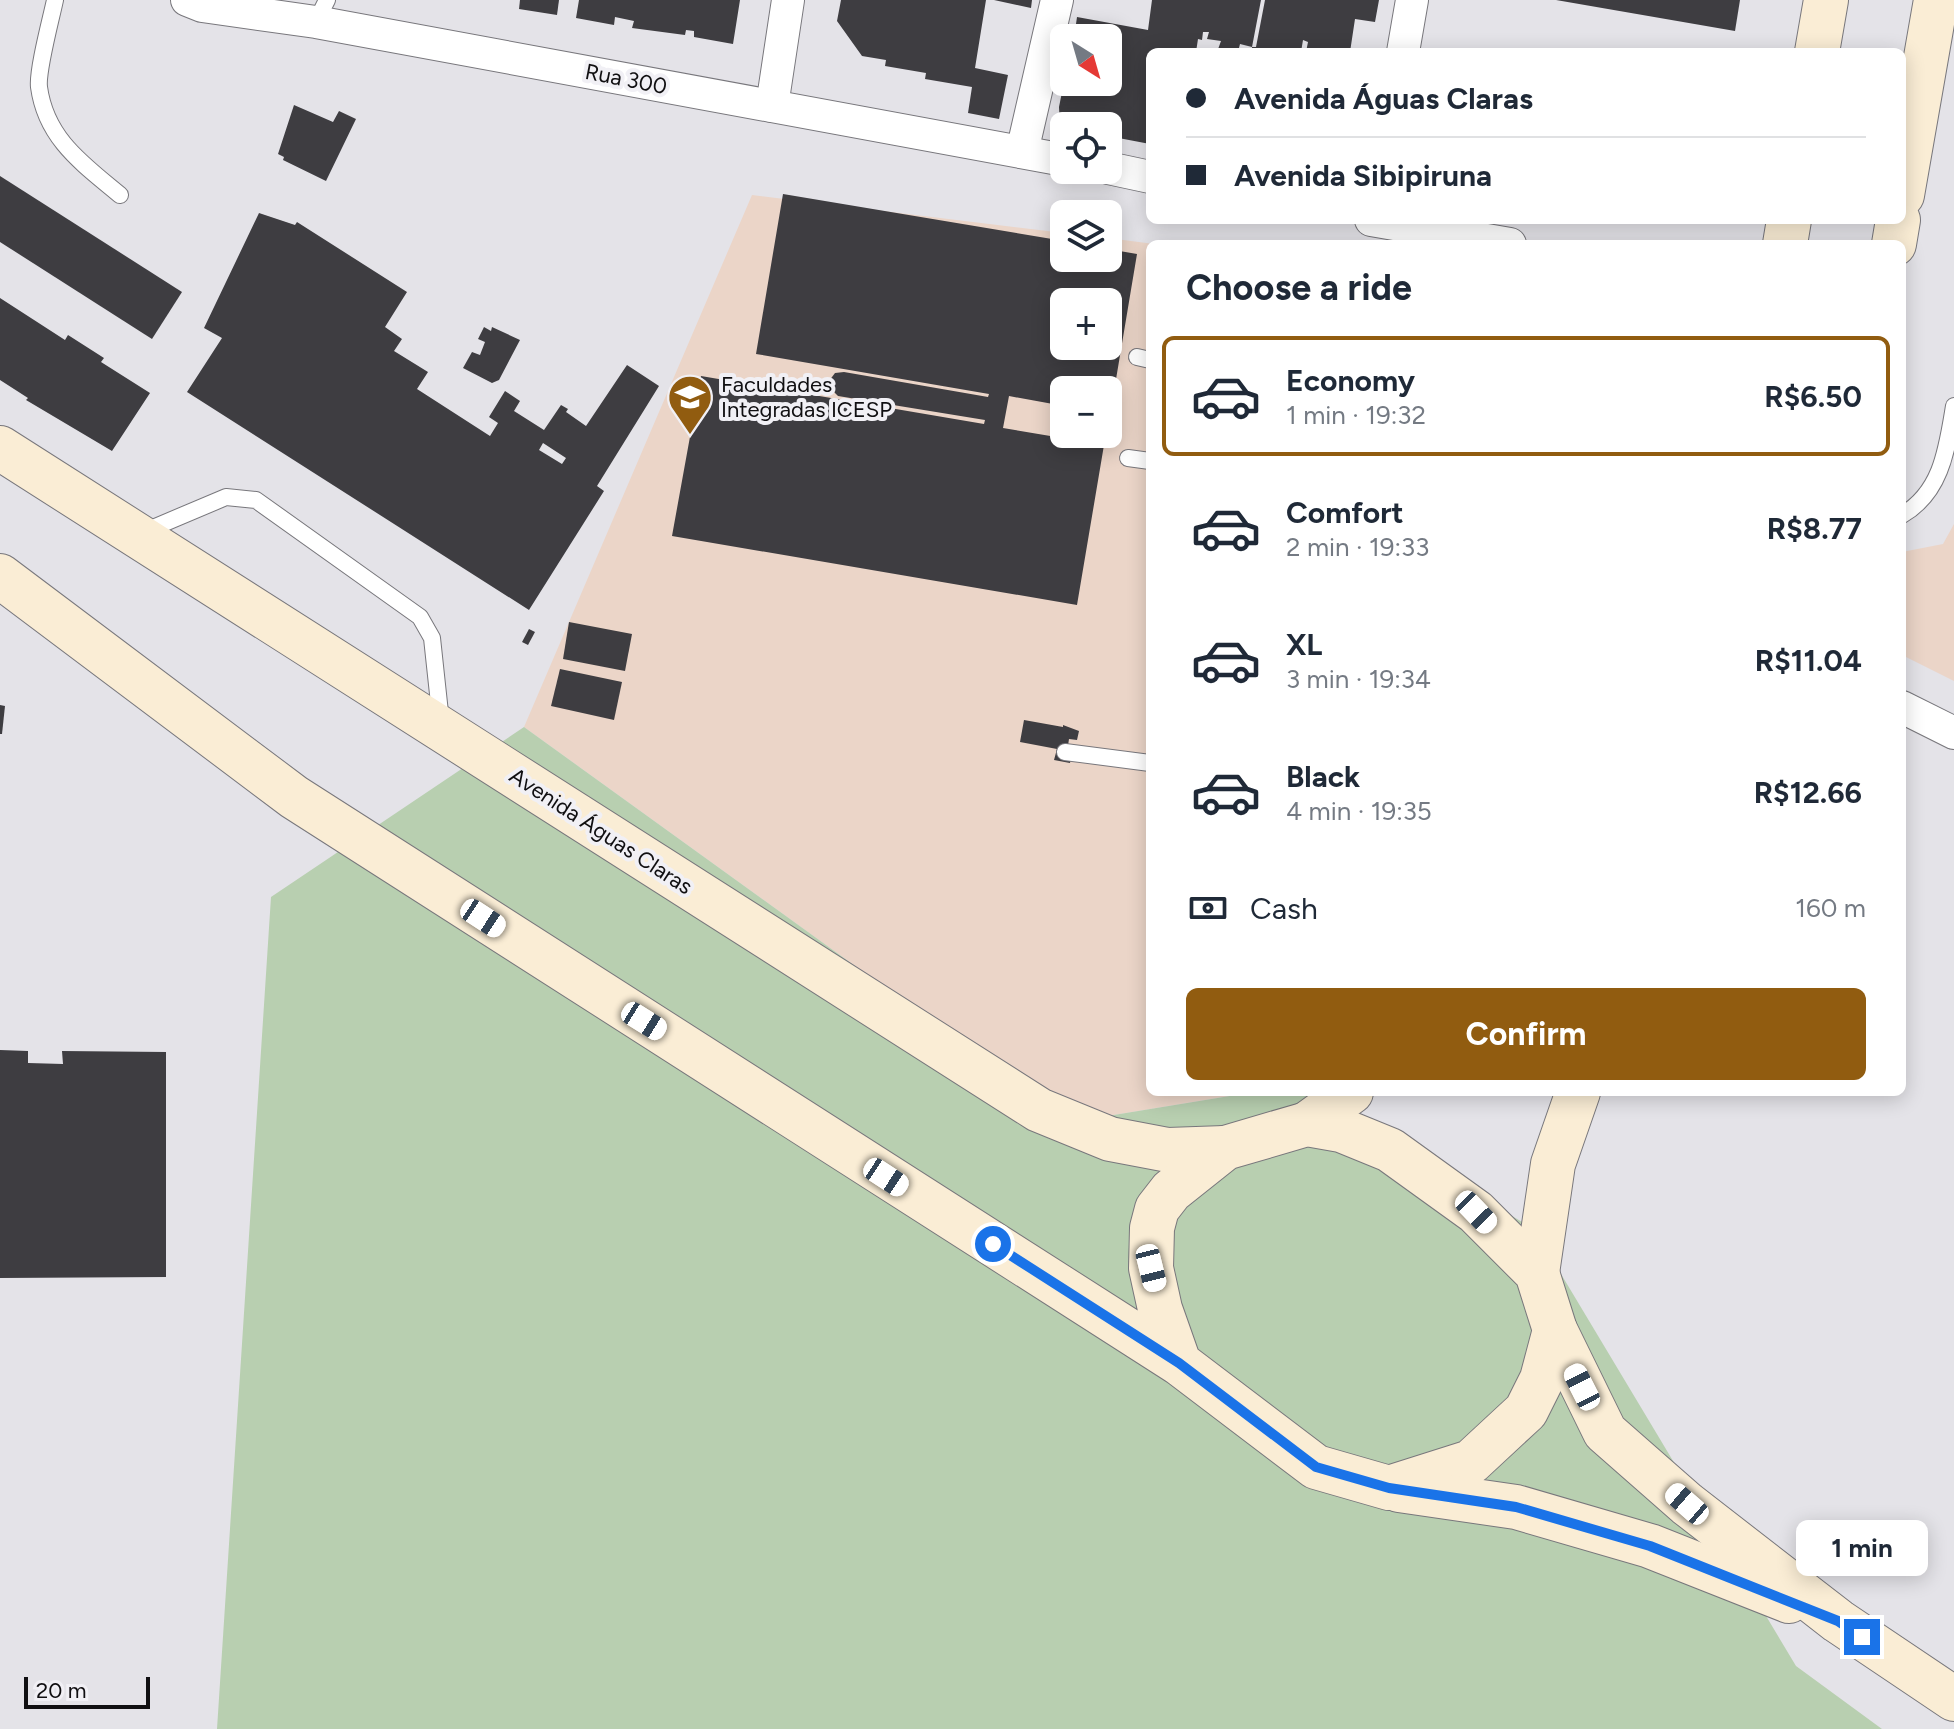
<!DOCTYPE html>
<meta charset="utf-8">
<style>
body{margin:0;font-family:Figtree,sans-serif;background:#f2f2f3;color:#1f2937;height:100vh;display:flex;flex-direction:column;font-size:30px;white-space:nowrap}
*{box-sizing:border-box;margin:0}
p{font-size:26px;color:#747a83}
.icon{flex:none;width:44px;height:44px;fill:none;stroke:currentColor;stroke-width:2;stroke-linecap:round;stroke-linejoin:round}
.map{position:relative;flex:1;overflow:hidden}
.drawer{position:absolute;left:1146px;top:240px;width:760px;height:856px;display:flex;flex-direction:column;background:#fff;border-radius:12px;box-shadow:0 4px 20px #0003}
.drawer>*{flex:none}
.guide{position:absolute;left:1146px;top:48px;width:760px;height:176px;border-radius:12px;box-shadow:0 4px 20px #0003;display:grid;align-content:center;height:176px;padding:0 40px;background:#fff}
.needle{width:52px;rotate:143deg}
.buttons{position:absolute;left:1050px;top:24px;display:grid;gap:16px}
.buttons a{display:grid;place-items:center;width:72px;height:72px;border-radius:12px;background:#fff;box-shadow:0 4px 20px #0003;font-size:40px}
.scale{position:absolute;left:24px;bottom:20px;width:126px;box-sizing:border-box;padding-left:8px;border:4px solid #100f11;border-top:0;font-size:22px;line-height:28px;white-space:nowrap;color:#100f11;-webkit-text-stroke:6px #f1f0f5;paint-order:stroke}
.end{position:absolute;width:36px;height:36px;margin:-18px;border:10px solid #1a73e8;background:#fff;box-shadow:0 0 0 4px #fff}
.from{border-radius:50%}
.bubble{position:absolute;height:56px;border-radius:12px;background:#fff;box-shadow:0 4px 20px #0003;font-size:26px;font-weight:700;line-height:56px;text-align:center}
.car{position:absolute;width:24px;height:48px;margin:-24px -12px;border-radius:10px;box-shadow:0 0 6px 2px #0007;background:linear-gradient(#fff 24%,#345 0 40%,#fff 0 76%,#345 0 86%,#fff 0)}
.guide b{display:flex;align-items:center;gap:28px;height:76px;font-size:30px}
.guide b+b{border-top:2px solid #e0e1e3}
.guide i{width:20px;height:20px;background:#1f2937}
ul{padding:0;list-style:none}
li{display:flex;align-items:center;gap:24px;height:120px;margin:0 16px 12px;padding:0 24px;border:4px solid transparent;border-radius:12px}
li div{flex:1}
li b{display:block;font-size:30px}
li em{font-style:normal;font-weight:700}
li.on{border-color:#915c10}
li>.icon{width:72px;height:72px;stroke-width:1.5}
h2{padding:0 40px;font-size:36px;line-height:96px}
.pay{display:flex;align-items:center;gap:20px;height:88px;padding:0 40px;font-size:30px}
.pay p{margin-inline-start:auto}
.primary-button{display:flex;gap:16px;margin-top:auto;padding:16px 40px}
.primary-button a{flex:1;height:92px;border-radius:12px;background:#915c10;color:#fff;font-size:32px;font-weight:700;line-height:92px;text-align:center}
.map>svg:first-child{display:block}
</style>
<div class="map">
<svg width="1954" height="1729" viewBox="0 0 1954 1729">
<rect width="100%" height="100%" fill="#e4e3e8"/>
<g fill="#ebd5c8" fill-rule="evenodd">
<path d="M 752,195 L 1064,233 L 1064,258 L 1108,258 L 1108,238 L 1154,244 L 1150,244 L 1150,1092 L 1254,1092 L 1071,1122 L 524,727 ZM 1064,302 L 1108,302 L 1108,346 L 1064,346 ZM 1064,390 L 1108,390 L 1108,434 L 1064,434 Z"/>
<polygon points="1954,524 1954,681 1902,655 1902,552 1943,544"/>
</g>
<polygon fill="#b8cfb0" points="524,727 1071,1122 1254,1092 1301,1092 1534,1229 1796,1666 1882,1729 217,1729 271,897"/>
<g fill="#3e3d41" fill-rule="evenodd">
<polygon points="520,0 559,0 557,15 519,9"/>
<polygon points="579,0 740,0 733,44 694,37 694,31 686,30 685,35 632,28 634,21 615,17 614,25 576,18"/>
<polygon points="841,0 986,0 975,68 1008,75 999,119 968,113 972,87 925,79 926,73 885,66 886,60 862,56 837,21"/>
<polygon points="994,0 1032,0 1031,8"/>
<polygon points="1152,0 1261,0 1252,47 1240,44 1238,52 1217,52 1221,41 1207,39 1209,32 1203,32 1202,40 1198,39 1196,52 1150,52 1150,144 1108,136 1108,126 1060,127 1059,107 1064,82 1108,82 1108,38 1074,38 1077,17 1148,30"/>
<polygon points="1265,0 1379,0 1375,22 1355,19 1350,52 1306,52 1308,42 1303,40 1301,52 1252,52 1252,47 1256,47"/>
<polygon points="1556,0 1740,0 1735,31"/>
<polygon points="294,105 333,122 339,111 356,119 326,181 283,160 284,157 278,154"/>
<polygon points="0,176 182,292 152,339 0,242"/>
<path d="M 783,194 L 1064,241 L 1064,258 L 1108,258 L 1108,249 L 1137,254 L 1110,415 L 1108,390 L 1064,390 L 1064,406 L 1009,396 L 1003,428 L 1104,445 L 1077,605 L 672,536 L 701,376 L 984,424 L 985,420 L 838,396 L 830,388 L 829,381 L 835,373 L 844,372 L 988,397 L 989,394 L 756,354 ZM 1064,302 L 1108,302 L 1108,346 L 1064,346 Z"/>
<path d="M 259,213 L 295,225 L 297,222 L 407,292 L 385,327 L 402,339 L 394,351 L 428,372 L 417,389 L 490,436 L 498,423 L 489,417 L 505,391 L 520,401 L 514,411 L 544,430 L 561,405 L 568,409 L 566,412 L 586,426 L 627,365 L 659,386 L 597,486 L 604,491 L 529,610 L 187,392 L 222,338 L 204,328 ZM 543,443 L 566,458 L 562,464 L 539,450 Z"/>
<polygon points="0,298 65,340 68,335 104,358 101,362 150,393 112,451 26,400 28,398 0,380"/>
<polygon points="484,327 491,331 492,327 520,340 499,380 492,383 463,368 472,352 480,355 485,342 478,339"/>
<polygon points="569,622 632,634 625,671 563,659"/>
<polygon points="529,629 535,632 528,645 522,642"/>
<polygon points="560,669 622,682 614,720 551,706"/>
<polygon points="0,705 5,706 2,734 0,734"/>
<polygon points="1024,720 1063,727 1063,725 1079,731 1077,740 1069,739 1067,752 1072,753 1070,763 1054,760 1057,749 1020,742"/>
<polygon points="0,1050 28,1051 28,1063 63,1064 62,1051 166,1052 166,1277 0,1278"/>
</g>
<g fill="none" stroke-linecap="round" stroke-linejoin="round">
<g stroke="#78777c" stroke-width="18">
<g id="service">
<path d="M 55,0 C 51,19 37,71 39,87 C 46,139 83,164 120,195"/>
<polyline points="316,22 327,0"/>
<polyline points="1137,357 1150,360"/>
<polyline points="1128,458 1150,461"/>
<path d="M 1902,515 C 1942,492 1947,448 1954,406"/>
<polyline points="141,533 226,497 256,500 420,617 432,638 441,722"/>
<polyline points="1065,752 1150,763"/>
</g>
</g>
<g stroke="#78777c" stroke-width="34">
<g id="minor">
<polyline points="187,0 202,6 316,22 1064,160"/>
<polyline points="1403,52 1412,0"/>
<polyline points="772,106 788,0"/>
<polyline points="1022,152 1057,0"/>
<polyline points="1108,168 1150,177"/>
<polyline points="1371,220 1510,244"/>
<polyline points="1902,707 1954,733"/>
</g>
</g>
<g stroke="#78777c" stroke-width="46">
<g id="secondary">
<polyline points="1817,52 1826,0"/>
<polyline points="1902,195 1936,0"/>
<polyline points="1785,244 1789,220"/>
<polyline points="1894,244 1898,220"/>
<polyline points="0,448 1039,1110 1110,1139 1168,1150 1225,1148"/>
<polyline points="0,576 294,797 1179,1363 1316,1467 1389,1488 1471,1462 1526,1411 1542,1379 1555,1330 1537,1273 1476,1212 1390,1150 1341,1130 1307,1124 1225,1148 1171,1191 1157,1209 1152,1228 1151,1268 1160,1309 1179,1363"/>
<polyline points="1307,1124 1351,1092"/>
<polyline points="1537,1273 1553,1164 1578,1092"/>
<polyline points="1555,1330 1605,1432 1687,1504 1838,1621 1954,1699"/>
<polyline points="1399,1490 1516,1507 1650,1546 1789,1601"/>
</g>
</g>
<use href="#service" stroke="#fff" stroke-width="16"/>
<use href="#minor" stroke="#fff" stroke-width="32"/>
<use href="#secondary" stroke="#faedd5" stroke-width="44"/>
</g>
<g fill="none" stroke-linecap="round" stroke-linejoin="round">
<polyline stroke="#1a73e8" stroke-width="10" points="993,1244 1179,1363 1316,1467 1389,1488 1516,1507 1650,1546 1838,1621 1862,1637"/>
</g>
<defs>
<g id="school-pin" transform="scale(2.3)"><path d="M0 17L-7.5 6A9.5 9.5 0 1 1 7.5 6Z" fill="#915c10" stroke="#f1f0f5"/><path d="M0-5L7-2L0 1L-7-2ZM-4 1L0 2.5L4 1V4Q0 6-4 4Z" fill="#fff"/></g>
</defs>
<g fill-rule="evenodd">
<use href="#school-pin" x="690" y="397"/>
</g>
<g text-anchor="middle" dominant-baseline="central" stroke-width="8" stroke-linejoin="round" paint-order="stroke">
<g font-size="22" fill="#100f11" stroke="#f1f0f5">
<text transform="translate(626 79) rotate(11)">Rua 300</text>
<text transform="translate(601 831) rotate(33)">Avenida Águas Claras</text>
</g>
<g font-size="22" fill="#100f11" stroke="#f1f0f5" text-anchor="start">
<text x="721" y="384">Faculdades<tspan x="721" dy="25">Integradas ICESP</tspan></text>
</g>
</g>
</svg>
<div class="buttons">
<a><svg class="needle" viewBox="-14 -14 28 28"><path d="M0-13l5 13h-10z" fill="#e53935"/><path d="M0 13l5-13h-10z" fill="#747a83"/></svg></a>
<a><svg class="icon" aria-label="locate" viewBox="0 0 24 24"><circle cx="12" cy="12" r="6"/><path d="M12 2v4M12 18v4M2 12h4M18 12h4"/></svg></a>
<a><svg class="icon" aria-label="layers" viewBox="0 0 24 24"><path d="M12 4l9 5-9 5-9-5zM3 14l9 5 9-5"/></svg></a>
<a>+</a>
<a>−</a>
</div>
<div class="scale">20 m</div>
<i class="end from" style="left:993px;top:1244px"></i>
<i class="end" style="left:1862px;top:1637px"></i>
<div class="bubble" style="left:1796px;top:1520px;width:132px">1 min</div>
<i class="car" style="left:483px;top:918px;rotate:123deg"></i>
<i class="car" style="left:644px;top:1021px;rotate:122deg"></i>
<i class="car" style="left:886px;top:1177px;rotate:123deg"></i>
<i class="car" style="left:1476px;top:1212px;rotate:136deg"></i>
<i class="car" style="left:1151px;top:1268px;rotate:166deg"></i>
<i class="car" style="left:1582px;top:1387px;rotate:333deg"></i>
<i class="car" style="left:1687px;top:1504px;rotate:311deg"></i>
<div class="guide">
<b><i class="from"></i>Avenida Águas Claras</b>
<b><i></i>Avenida Sibipiruna</b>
</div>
<section class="drawer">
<h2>Choose a ride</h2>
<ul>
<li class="on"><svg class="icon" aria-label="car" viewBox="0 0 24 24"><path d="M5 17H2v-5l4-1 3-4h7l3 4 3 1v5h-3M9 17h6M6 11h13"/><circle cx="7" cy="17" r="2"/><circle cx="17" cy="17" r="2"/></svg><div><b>Economy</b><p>1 min · 19:32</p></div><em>R$6.50</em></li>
<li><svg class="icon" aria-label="car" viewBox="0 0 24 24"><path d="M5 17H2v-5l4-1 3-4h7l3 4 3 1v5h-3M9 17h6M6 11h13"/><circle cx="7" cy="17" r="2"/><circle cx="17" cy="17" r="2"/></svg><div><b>Comfort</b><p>2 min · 19:33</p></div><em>R$8.77</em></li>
<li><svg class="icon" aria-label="car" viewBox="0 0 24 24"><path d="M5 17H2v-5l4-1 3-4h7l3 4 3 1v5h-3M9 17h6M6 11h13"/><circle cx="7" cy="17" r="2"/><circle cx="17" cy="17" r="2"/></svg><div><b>XL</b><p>3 min · 19:34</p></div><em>R$11.04</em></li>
<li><svg class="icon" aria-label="car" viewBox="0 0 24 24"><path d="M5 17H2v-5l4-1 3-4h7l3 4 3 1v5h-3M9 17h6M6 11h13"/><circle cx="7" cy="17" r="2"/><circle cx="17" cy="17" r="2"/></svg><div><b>Black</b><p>4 min · 19:35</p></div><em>R$12.66</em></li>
</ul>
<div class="pay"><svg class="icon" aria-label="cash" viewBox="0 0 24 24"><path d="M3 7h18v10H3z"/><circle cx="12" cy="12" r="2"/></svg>Cash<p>160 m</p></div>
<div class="primary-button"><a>Confirm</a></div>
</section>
</div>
